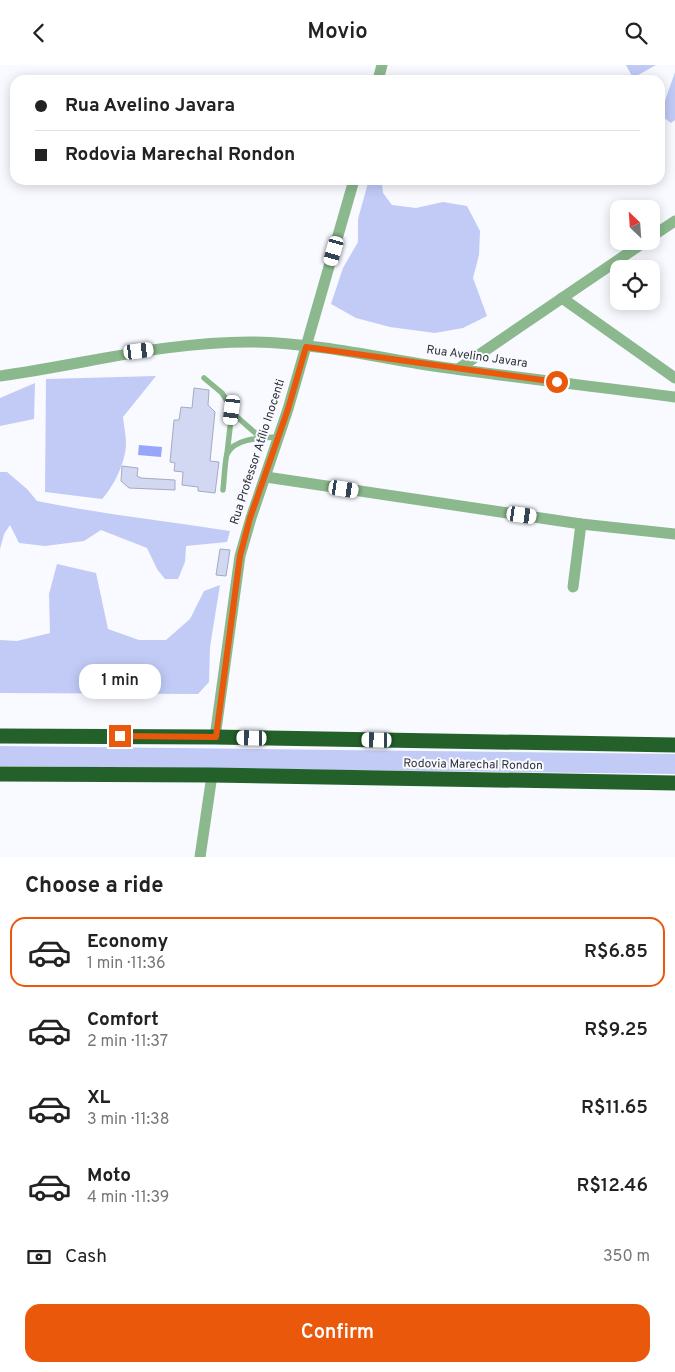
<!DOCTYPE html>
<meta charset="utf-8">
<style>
body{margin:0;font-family:Overpass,sans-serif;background:#f6f6f6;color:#222;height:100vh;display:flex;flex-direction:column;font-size:19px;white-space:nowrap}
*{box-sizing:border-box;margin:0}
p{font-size:16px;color:#767676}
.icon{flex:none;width:28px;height:28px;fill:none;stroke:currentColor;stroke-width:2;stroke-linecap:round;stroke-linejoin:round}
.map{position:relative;height:792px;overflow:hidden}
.drawer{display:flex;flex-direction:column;background:#fff;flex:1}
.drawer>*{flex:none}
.hud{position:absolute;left:10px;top:10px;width:655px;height:110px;border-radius:15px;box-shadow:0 2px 12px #0003;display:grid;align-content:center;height:110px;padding:0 25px;background:#fff}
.needle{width:32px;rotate:335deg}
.buttons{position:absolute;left:610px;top:135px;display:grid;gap:10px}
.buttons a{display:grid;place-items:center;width:50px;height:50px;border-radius:10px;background:#fff;box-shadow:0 2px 12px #0003;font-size:25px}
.end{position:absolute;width:22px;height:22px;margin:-11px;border:6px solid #ea580c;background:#fff;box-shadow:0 0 0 2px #fff}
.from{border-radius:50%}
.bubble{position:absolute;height:35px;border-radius:15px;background:#fff;box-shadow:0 2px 12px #0003;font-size:16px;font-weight:600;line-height:35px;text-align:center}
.car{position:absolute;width:15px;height:30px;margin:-15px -8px;border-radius:6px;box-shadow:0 0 4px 1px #0007;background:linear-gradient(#fff 24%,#345 0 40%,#fff 0 76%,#345 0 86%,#fff 0)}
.hud b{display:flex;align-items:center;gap:18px;height:48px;font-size:19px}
.hud b+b{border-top:1px solid #e0e0e0}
.hud i{width:12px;height:12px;background:#222}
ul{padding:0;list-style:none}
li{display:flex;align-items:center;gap:15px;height:70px;margin:0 10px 8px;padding:0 15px;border:2px solid transparent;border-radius:15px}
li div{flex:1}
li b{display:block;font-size:19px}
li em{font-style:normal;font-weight:600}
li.current{border-color:#ea580c}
li>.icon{width:45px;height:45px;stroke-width:1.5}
h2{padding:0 25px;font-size:22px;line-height:60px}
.pay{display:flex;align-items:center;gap:12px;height:55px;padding:0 25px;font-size:19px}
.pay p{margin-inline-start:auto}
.cta{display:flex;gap:10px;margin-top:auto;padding:10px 25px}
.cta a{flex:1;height:58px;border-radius:15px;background:#ea580c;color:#fff;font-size:20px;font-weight:600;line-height:58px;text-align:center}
header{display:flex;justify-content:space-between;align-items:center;height:65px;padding:0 25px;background:#fff;font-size:22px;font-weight:600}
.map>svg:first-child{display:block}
</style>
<header><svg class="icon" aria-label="back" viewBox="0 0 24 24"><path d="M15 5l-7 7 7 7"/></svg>Movio<svg class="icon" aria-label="search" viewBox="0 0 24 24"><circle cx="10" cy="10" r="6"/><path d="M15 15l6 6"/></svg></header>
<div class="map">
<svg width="675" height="792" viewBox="0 0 675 792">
<rect width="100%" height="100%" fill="#f8faff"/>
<g fill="#c1cbf6">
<polygon points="626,0 656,0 633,13"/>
<polygon points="675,7 675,55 671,58 660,50"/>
<polygon points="368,118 382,119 383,128 392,140 416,143 443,137 467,141 480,166 479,190 473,213 487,251 463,263 435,268 390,262 356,253 331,239 343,203 358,177 358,154"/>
<path d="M 156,311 L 123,352 C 124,361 126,371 126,380 C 125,398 114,421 102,434 L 45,427 L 46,314 Z"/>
<polygon points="35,318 34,354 0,361 0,333"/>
<path d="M 0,407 L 7,407 L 27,424 L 37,436 C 101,449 166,456 230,466 L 227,477 L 186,481 L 185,497 L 178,514 L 165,514 L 157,504 L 147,483 L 101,465 L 84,476 L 45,481 L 19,478 L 10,460 L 4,469 L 0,484 Z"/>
<polygon points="57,499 96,508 108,564 139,575 166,575 190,554 204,526 220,520 210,582 209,617 198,629 0,628 0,575 17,576 50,568 49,529"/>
<polygon points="0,681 675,689 675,709 0,701"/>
</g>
<polygon fill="#97a6f7" points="139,380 162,382 161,392 138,390"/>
<g fill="#d2d8f1" stroke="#a5aac2">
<polygon points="194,323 209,325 208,340 215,347 210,396 219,397 215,428 198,426 198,422 182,420 183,407 174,406 175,398 170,397 174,355 179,355 181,342 192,343"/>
<polygon points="122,401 138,403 137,411 141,413 175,415 175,425 129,423 121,416"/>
<polygon points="220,484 230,485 226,511 216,510"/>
</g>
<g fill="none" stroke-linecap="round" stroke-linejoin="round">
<g stroke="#8bb88c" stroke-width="5.5">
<polyline points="204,313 222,328 237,352 261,373"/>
<polyline points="227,389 232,345"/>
<path d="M 223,425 C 224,417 225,394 227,389 C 235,372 264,373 279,372"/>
</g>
<g stroke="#8bb88c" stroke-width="11">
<polyline points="378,15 382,0"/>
<polyline points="651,172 675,156"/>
<polyline points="562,233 675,313"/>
<polyline points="458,304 646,176"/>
<path d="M 0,311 C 86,299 167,276 255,277 C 311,278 372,291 427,300 C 510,312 592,321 675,332"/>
<polyline points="266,412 581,459 675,469"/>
<polyline points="573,522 581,459"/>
<polyline points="215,672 240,491 251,453 288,344 354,115"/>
<polyline points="200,792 212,710"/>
</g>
<g stroke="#24612a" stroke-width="15">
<polyline points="0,671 215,672 675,680"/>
<polyline points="0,709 212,710 675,718"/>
</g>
</g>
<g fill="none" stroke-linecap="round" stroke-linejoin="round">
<polyline stroke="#ea580c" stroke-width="6" points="120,671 216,672 240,491 250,453 288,344 306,282 557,317"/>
</g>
<g text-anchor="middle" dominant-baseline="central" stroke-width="4" stroke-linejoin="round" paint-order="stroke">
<g font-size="12" fill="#2f323b" stroke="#f8faff">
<text transform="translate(477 292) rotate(8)">Rua Avelino Javara</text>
<text transform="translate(258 387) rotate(-72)">Rua Professor Atílio Inocenti</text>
<text transform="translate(473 700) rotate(1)">Rodovia Marechal Rondon</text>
</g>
</g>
</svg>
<div class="buttons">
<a><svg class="needle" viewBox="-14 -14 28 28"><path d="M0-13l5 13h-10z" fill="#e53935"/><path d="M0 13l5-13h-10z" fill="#767676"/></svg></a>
<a><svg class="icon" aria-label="locate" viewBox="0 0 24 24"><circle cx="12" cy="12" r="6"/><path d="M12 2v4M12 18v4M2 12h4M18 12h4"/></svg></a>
</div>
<i class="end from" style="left:557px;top:317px"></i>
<i class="end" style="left:120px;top:671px"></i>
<div class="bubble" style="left:79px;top:599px;width:82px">1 min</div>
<i class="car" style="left:334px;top:186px;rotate:196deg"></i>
<i class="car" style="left:139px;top:286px;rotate:83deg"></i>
<i class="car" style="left:232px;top:345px;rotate:187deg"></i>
<i class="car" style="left:344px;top:424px;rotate:99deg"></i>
<i class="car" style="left:522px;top:450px;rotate:98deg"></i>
<i class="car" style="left:252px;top:673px;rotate:271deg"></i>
<i class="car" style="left:377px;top:675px;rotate:271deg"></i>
<div class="hud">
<b><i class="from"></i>Rua Avelino Javara</b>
<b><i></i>Rodovia Marechal Rondon</b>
</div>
</div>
<section class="drawer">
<h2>Choose a ride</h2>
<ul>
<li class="current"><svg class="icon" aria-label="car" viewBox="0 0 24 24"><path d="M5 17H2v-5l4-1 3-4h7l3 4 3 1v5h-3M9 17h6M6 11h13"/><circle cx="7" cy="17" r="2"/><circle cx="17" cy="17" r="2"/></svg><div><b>Economy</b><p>1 min · 11:36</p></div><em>R$6.85</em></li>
<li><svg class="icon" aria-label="car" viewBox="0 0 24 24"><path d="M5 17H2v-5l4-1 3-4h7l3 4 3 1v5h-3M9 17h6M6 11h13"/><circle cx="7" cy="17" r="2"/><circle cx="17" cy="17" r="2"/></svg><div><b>Comfort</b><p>2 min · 11:37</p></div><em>R$9.25</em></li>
<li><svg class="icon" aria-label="car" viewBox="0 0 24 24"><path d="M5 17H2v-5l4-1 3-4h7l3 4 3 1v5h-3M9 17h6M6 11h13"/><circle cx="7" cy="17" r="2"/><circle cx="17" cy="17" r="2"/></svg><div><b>XL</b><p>3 min · 11:38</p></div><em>R$11.65</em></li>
<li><svg class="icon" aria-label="car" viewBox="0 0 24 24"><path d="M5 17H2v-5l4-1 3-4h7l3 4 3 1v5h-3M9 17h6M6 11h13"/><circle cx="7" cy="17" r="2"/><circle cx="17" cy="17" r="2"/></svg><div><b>Moto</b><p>4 min · 11:39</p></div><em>R$12.46</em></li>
</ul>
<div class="pay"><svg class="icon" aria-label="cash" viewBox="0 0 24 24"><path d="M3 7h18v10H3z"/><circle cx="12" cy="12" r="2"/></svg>Cash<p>350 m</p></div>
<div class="cta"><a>Confirm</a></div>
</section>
